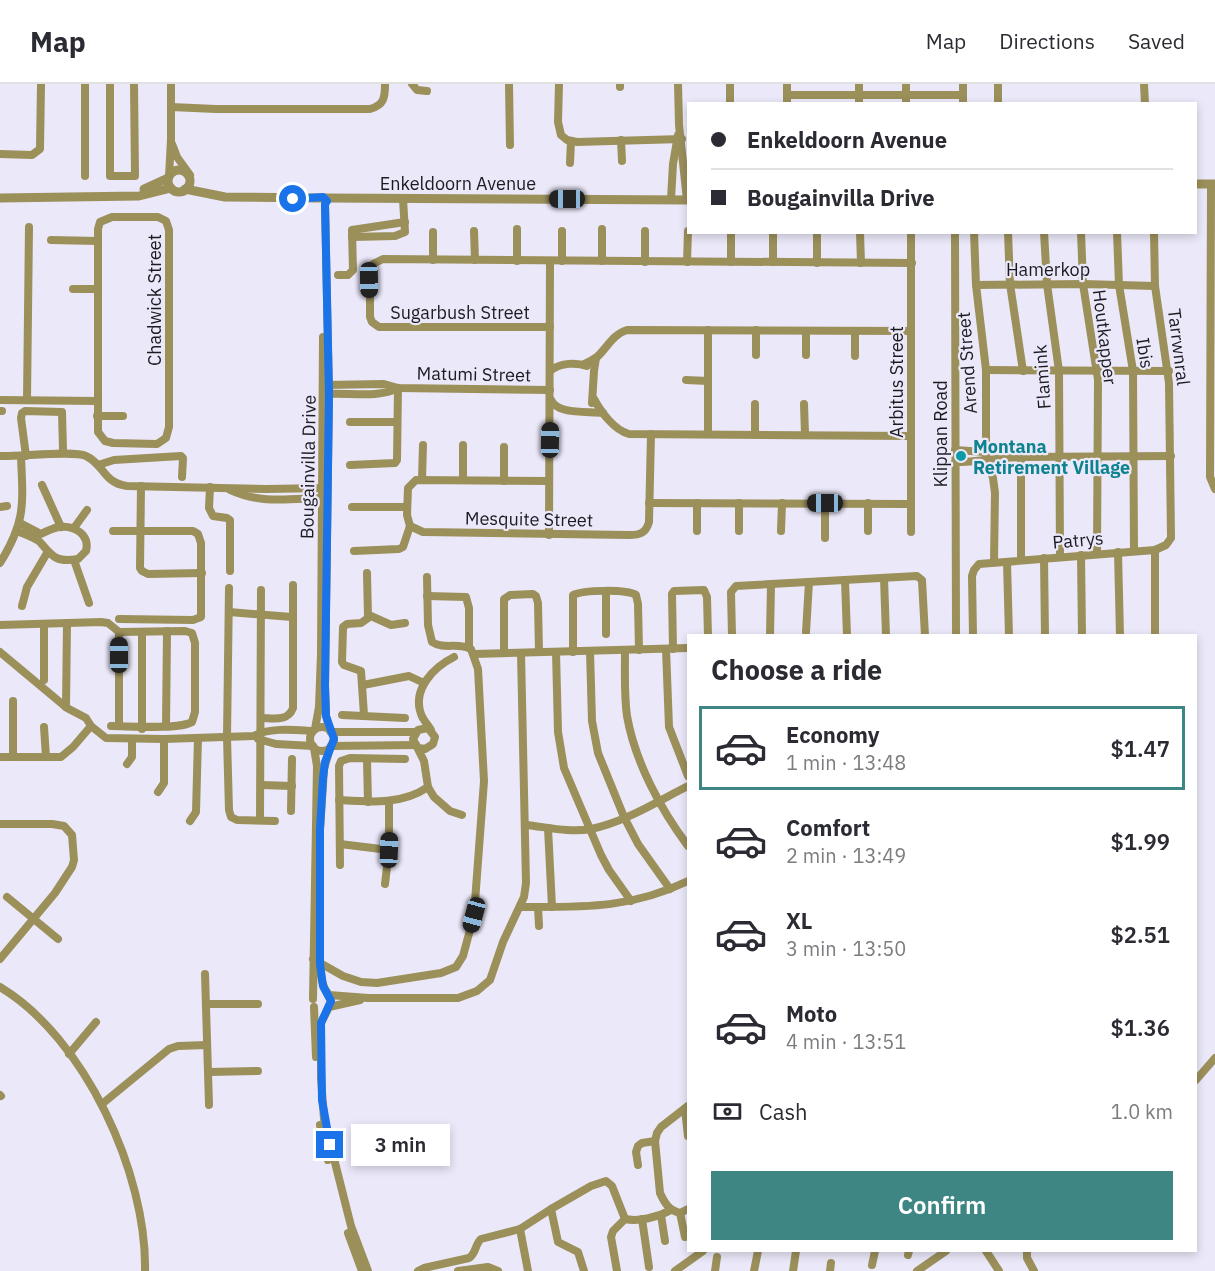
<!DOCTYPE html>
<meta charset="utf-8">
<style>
body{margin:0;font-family:"IBM Plex Sans",sans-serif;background:#f2f2f3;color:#2b2b33;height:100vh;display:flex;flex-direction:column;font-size:22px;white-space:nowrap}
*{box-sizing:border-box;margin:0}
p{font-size:20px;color:#7c7c81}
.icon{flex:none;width:33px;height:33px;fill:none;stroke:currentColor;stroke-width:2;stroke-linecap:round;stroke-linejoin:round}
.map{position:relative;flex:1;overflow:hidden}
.side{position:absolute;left:687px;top:550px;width:510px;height:618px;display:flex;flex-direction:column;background:#fff;border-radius:0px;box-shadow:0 3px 9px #0003}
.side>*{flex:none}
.banner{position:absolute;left:687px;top:18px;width:510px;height:132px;border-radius:0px;box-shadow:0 3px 9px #0003;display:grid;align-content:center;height:132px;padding:0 24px;background:#fff}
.end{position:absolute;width:27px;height:27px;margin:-14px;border:8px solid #1a73e8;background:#fff;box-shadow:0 0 0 3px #fff}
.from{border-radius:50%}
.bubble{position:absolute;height:42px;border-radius:0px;background:#fff;box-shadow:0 3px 9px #0003;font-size:20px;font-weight:600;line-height:42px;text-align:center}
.car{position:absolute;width:18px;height:36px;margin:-18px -9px;border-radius:8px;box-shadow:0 0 4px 2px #0007;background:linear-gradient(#222 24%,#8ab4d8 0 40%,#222 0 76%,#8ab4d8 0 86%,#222 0)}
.banner b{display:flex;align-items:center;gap:21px;height:57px;font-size:22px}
.banner b+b{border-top:2px solid #e1e1e2}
.banner i{width:15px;height:15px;background:#2b2b33}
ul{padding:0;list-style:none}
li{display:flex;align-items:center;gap:18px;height:84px;margin:0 12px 9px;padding:0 12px;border:3px solid transparent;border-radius:0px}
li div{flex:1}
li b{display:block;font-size:22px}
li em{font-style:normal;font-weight:600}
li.current{border-color:#3e8683}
li>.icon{width:54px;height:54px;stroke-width:1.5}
h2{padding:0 24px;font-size:27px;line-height:72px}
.pay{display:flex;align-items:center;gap:15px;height:66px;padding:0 24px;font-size:22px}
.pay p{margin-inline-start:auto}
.cta{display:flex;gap:12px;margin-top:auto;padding:12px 24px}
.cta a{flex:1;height:69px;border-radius:0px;background:#3e8683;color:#fff;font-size:24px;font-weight:600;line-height:69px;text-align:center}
header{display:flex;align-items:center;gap:36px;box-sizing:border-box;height:84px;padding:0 30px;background:#fff;border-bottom:2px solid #e1e1e2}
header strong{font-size:28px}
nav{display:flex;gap:33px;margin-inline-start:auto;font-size:21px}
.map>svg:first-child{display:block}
</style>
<header>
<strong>Map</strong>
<nav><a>Map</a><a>Directions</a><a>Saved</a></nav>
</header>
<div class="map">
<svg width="1215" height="1187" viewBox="0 0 1215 1187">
<rect width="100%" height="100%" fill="#ebe8f9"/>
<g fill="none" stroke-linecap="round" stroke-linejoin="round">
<g stroke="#9b8f5a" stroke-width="8">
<polyline points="110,0 110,92 135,92 134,0"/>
<polyline points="412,0 417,6 427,7"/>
<polyline points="509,0 510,61"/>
<polyline points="559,0 558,38 561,51 567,56 577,58 682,55"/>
<polyline points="620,0 620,3"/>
<polyline points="678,0 679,41 687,116"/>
<polyline points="730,0 730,20"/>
<polyline points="787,0 787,20"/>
<polyline points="1144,0 1145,20"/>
<polyline points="787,11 963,11"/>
<polyline points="859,20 859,0"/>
<polyline points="906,20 906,0"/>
<polyline points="963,20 963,0"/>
<polyline points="998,20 998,0"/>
<path d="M 171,23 L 216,25 L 370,25 C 384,21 385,14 385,0"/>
<polyline points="621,56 622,77"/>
<polyline points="172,60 177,73 190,91"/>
<polyline points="0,70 32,71 40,65 41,0"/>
<polyline points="570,79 571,57"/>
<polyline points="85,92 85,0"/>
<polyline points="169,93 171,55 171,0"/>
<polyline points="1211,100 1210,393 1215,405"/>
<polyline points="671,115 673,80 678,51"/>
<polyline points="325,120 329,310 325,602 326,632 330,647"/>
<polygon points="112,133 158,133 166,137 169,146 169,343 166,354 157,360 113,359 105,357 98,348 98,145 100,138"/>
<polyline points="474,147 475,176"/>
<polyline points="562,147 562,177"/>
<polyline points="731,148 731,178"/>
<polyline points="773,148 773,178"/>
<polyline points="860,148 861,179"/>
<polyline points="955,148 956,552"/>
<polyline points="974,148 976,201 986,286 986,373 993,394 995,409 994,478"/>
<polyline points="1008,148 1010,200 1023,287"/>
<polyline points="1044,148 1047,200 1059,287 1060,472"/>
<polyline points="1081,148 1083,200 1098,296 1097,469"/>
<polyline points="1117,148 1119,201 1133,287 1134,467"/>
<polyline points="352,153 395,152 405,148 403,115"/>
<polyline points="51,156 98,157"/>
<polyline points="433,176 433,148"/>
<polyline points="517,177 517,145"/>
<polyline points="602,177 602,145"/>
<polyline points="645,178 645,147"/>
<polyline points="687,178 688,147"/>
<polyline points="817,179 817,149"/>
<polyline points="338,191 348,191 353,186 352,146 405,138"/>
<polyline points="976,201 1083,200 1155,202"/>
<polyline points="73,205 98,205"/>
<polyline points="550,243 379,243 372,238 370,233 370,184 373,180 383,175 912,179"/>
<polyline points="756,271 756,246"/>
<polyline points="806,271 806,247"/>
<polyline points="855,272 855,247"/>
<path d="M 584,280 C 588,278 593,276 597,273 C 607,264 613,250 627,246 L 911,247"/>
<path d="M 551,286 C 561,279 576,278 587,282"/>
<polyline points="986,286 1169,287"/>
<polyline points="686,296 708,297"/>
<polyline points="324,301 384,300 398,304 550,306"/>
<path d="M 325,310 C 348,308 377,315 398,304"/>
<path d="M 594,315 C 601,328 614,346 629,350 L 910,352"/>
<polyline points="0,316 97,317"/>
<polyline points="27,316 29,143"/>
<path d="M 551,316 C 558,331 587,327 603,329"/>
<polyline points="592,319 594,287 596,274"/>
<polyline points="804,320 805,350"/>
<polyline points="0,327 2,327"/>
<polyline points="97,332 123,332"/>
<polyline points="350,338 397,338"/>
<polyline points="708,350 708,246"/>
<polyline points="755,350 755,320"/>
<polyline points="955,366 985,368"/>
<path d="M 0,372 C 18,373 74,366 86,372 C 104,380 103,399 127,402 L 266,405 L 325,404"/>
<polyline points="26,372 21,334 22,329 25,327 62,328 63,366"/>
<path d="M 955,378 C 977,378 998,374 1021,373 L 1171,372"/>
<polyline points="98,381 114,376 181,372 183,374 182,393"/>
<polyline points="350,381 395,379 397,376 398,304"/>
<polyline points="422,395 423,361"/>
<polyline points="463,396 463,361"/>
<polyline points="504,397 504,363"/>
<polyline points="42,401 61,443"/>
<polyline points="141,402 140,484 142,487 148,490 202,489"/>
<polyline points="210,403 209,424 213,432 227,434 230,436 230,487"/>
<path d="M 230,406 C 262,421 294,414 327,414"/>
<polyline points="649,419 911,420"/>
<polyline points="868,419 868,447"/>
<polyline points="0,423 7,422"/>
<polyline points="352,423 407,423"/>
<path d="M 410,442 L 423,448 L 629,451 C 640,451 646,449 649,438 L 651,350"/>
<polyline points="74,444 87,426"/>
<path d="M 17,447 C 24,450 34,453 40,458 C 52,472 56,479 78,475 L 86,467 C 90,451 75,441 59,443 C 53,444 47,447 41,450 L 20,439"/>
<polyline points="113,447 193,447 198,450 201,459 201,533 193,536 119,535"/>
<polyline points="697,447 697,419"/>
<polyline points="739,447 739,419"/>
<polyline points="781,447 782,419"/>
<polyline points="911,448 911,148"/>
<polyline points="549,451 550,177"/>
<polyline points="825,454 825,419"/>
<polyline points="354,467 399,465 403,463 410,442 407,431 408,404 416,396 549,397"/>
<polyline points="1118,468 1120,552"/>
<polyline points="1081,471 1082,552"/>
<polyline points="1044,474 1045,552"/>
<polyline points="74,476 89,519"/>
<polyline points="1021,476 1021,373"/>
<polyline points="1007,478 1009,552"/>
<path d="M 0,479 C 26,437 23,420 21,373"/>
<polyline points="367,489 368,533"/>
<polyline points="884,494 886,552"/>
<polyline points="845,496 847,552"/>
<polyline points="229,504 227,653 229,726 231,733 237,736 275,737"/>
<polyline points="606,508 606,550"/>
<polyline points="427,512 466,513 469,524 469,564"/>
<polyline points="22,522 27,503 47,469"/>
<polyline points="229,528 292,533"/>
<polyline points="44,540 44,596"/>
<path d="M 0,541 L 101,538 L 108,539 L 119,548 L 185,547 L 192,549 L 195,559 L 195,628 L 192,638 C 179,646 129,642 111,642"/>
<polyline points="119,548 119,642"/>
<polyline points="142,548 142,645"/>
<polyline points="806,548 809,498"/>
<polyline points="732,552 731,508 736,502 917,492 922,496 925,552"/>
<polyline points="770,552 771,501"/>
<polyline points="973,552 972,492 974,486 979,480 1155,466 1166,461 1171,454 1169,299 1155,202 1154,148"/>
<polyline points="1155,552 1155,466"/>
<polyline points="666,565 669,643 688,692"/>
<polyline points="673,565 672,510 674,507 704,506 707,513 708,552"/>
<polyline points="590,567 592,637 598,669 624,733 638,760 670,805"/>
<path d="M 625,567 C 625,588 624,611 627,632 C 635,678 661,726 688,762"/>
<path d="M 0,568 L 67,624 L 86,634 L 91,642 L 106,654 L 164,655 L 254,652 C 269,643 296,646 313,647"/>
<polyline points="556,568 558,648 564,684 601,771 609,786 631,817"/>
<path d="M 573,568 L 573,511 C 583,506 626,505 636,511 L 638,520 L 639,566"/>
<polyline points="504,569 504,515 510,511 533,510 536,512 538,519 539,568"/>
<polyline points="474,570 688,564"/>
<polyline points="363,601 409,592 424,599"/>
<polyline points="66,623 67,539"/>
<polyline points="342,631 405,634"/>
<polyline points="364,631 361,587 344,581 342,578 343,543 347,540 361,539 371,532 391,541 405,539"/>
<path d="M 261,634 C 273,634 288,638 293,624 L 293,501"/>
<polyline points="166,642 167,547"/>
<polyline points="44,643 46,673"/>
<circle cx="322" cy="655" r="12"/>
<polyline points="315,645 319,623 321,570 323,253"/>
<path d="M 431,646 C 428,641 423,636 421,630 C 412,605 434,583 454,573"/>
<polyline points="331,648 415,648"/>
<polyline points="258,655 276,660 313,662"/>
<polyline points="331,662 416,661"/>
<path d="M 330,664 L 324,685 L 320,745 L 320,880 C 321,891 321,902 329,911 L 368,914 L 458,914 L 477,907 L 490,896 L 503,858 L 524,813 L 526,799 L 521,569"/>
<polyline points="419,664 425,665 433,660 435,653 428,644 418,646 413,655 424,677 428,703 434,713 450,727 462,731"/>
<polyline points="0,673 61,673 73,663 91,642"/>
<polyline points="13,673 13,617"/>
<polyline points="367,676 368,718"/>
<polyline points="127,680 132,673 132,655"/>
<polyline points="261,701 292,702"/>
<polyline points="158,708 164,699 164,655"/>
<path d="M 339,716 C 370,718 402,721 428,703"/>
<polyline points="291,727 292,675"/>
<polyline points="260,736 261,506"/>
<polyline points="190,737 196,728 198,654"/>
<polyline points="0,740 52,740 64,742 72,751 74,776 72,783 55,809 0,875"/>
<path d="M 526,741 C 546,743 570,749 591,745 C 625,738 658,717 688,702"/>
<polyline points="548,744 552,823"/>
<polyline points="340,760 389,766"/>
<polyline points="340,781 339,682 341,677 350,674 405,675"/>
<polyline points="385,800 389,766 389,718"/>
<polyline points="7,813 58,855"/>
<path d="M 520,823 C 583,823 630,825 688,797"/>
<polyline points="538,823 539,842"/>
<path d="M 313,875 L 343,892 L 361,898 L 377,899 L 441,889 L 456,883 L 463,872 L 474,831 L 484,697 L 478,585 L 471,565 C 458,558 444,566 432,558 L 428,541 L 427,493"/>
<polyline points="205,890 209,1021"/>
<path d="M 0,903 C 85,954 147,1090 145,1187"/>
<polyline points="313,915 317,682 314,664"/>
<polyline points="360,916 329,923 321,939 321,994 324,1035 351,1142 368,1187"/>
<polyline points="206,920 258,920"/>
<polyline points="314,923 316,973"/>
<polyline points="69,970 96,938"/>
<polyline points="209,988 258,987"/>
<polyline points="1196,996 1215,974"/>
<polyline points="0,1011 1,1012"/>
<polyline points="102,1020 169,965 178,962 207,961"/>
<path d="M 688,1022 L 661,1043 L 657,1049 L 655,1057 L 660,1109 C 665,1120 669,1126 680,1129 L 688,1125"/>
<polyline points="685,1025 688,1052"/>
<polyline points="320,1041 328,1076"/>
<polyline points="638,1081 636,1068 638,1062 642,1059 655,1057"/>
<polyline points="680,1129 685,1153"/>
<polyline points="661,1131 665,1157"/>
<polyline points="642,1135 649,1183"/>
<polyline points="520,1145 528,1187"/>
<polyline points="348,1149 362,1187"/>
<polyline points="986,1167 999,1187"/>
<polyline points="1027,1167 1027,1174 1034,1187"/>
<polyline points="908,1171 909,1167"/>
<polyline points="872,1181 875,1167"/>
<path d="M 418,1187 L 424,1184 L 469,1174 C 476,1170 475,1160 481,1155 L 520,1145 L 551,1125"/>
<polyline points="458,1187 488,1183 498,1187"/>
<path d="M 584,1187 L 578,1168 L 558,1158 L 551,1125 L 591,1102 L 606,1097 L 612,1102 L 625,1135 C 639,1138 658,1133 671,1126"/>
<polyline points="617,1187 611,1153 613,1147 625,1135"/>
<polyline points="675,1187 703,1167"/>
<polyline points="715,1187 717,1173"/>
<polyline points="754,1187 758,1167"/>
<polyline points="793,1187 796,1167"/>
<polyline points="830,1187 831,1179"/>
<polyline points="917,1187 946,1167"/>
</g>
<g stroke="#9b8f5a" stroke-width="9">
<circle cx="179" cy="97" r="11"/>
<polyline points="1196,100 1215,100"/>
<polyline points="144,105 168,94"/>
<polyline points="185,105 225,113 321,114"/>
<polyline points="0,114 139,112 171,104"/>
<polyline points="325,114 688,116"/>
</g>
</g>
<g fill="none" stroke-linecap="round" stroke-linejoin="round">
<polyline stroke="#1a73e8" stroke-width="8" points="293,115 323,113 327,117 325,120 329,310 325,602 326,632 334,655 325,678 323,694 320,745 320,880 323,902 331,917 321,939 322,1016 330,1061"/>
</g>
<circle fill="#0f9aa8" stroke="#ebe8f9" stroke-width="2" cx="961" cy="372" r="6"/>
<g text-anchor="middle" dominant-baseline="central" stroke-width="4.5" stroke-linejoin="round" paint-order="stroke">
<g font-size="18" fill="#1c1b21" stroke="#ebe8f9">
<text x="458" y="99">Enkeldoorn Avenue</text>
<text x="1048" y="185">Hamerkop</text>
<text transform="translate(154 216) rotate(-90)">Chadwick Street</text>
<text x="460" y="228">Sugarbush Street</text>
<text transform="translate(1105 253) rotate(83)">Houtkapper</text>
<text transform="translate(1179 263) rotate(83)">Tarrwnral</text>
<text transform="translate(1145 269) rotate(81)">Ibis</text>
<text transform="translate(967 279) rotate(-94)">Arend Street</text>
<text transform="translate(474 290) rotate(1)">Matumi Street</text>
<text transform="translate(1042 293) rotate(-94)">Flamink</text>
<text transform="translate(896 298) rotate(-90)">Arbitus Street</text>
<text transform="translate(940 350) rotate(-90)">Klippan Road</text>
<text transform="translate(308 383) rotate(-89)">Bougainvilla Drive</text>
<text transform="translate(529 435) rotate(1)">Mesquite Street</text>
<text transform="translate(1078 456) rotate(-5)">Patrys</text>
</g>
<g font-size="18" font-weight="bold" fill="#0d838f" stroke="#ebe8f9" text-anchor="start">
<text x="973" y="362">Montana<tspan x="973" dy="21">Retirement Village</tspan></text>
</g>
</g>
</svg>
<i class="end from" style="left:293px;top:115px"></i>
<i class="end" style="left:330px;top:1061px"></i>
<div class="bubble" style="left:351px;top:1040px;width:99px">3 min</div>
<i class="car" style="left:567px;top:115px;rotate:270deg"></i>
<i class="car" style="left:369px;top:196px;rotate:179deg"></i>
<i class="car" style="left:550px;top:356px;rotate:1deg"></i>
<i class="car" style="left:825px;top:419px;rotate:270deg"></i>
<i class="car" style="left:119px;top:571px;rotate:0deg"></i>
<i class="car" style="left:389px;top:766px;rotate:2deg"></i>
<i class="car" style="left:474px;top:831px;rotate:195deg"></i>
<div class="banner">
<b><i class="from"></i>Enkeldoorn Avenue</b>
<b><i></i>Bougainvilla Drive</b>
</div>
<section class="side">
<h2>Choose a ride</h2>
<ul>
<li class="current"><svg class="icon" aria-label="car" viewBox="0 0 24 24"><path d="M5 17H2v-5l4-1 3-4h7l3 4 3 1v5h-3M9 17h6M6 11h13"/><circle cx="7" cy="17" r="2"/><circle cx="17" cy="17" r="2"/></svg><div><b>Economy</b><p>1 min · 13:48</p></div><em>$1.47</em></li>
<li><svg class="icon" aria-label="car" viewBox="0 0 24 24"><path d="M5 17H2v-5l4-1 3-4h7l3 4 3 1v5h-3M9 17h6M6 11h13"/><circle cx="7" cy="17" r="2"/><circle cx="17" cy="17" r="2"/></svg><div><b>Comfort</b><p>2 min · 13:49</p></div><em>$1.99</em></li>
<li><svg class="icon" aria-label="car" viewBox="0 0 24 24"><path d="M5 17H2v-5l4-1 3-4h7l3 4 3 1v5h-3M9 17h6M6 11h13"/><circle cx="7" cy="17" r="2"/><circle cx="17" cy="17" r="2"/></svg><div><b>XL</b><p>3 min · 13:50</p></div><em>$2.51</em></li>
<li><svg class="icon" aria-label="car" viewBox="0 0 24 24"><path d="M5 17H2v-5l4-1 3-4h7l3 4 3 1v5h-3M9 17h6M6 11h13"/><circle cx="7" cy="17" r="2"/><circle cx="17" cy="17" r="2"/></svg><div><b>Moto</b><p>4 min · 13:51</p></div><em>$1.36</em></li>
</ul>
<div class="pay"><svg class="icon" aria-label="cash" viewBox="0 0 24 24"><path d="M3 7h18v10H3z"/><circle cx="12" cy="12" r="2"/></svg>Cash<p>1.0 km</p></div>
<div class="cta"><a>Confirm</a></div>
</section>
</div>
